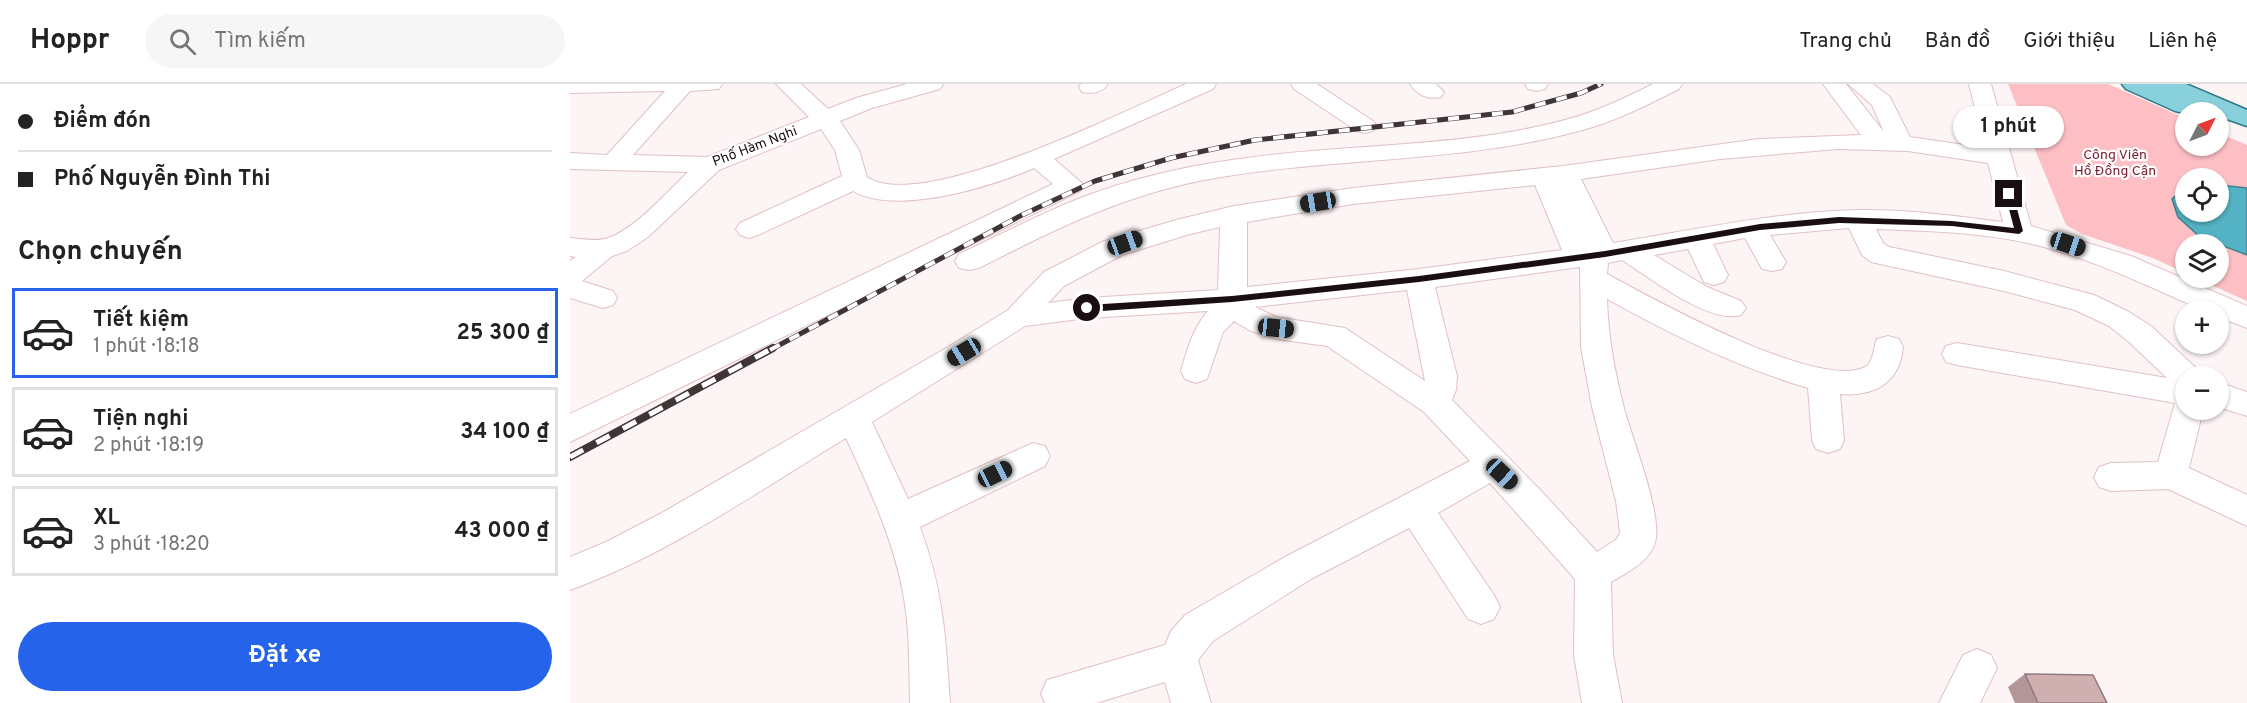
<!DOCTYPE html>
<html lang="vi">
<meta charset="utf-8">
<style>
body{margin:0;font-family:Overpass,sans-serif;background:#f6f6f6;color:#222;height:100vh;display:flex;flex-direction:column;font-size:22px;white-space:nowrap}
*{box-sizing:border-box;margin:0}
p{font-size:20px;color:#767676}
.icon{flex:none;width:33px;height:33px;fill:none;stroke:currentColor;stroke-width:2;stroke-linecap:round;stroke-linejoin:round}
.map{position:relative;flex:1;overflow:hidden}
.side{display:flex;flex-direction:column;background:#fff;width:570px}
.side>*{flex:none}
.top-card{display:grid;align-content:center;height:132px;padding:0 18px;background:#fff}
.needle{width:39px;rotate:48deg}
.buttons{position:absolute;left:1605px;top:18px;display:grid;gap:12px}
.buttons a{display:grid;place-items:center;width:54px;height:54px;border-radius:50%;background:#fff;box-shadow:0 2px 4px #0004;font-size:30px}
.end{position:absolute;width:27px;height:27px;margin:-14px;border:8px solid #1a0f10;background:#fff;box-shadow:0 0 0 3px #fff}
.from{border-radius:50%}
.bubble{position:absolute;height:42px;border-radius:21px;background:#fff;box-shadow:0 2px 4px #0004;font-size:20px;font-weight:700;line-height:42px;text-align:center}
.car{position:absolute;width:18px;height:36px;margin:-18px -9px;border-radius:8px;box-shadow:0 0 4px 2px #0007;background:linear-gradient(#222 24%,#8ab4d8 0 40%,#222 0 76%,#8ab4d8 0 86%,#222 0)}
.top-card b{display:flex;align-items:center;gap:21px;height:57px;font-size:22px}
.top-card b+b{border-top:2px solid #e0e0e0}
.top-card i{width:15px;height:15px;background:#222}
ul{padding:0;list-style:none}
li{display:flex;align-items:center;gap:18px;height:90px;margin:0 12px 9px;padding:0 6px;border:3px solid #e0e0e0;border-radius:0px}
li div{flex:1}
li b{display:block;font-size:22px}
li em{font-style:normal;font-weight:700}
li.current{border-color:#2563eb}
li>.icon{width:54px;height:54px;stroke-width:1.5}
h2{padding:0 18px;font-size:27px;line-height:72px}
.cta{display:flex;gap:12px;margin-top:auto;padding:12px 18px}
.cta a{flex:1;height:69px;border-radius:36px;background:#2563eb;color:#fff;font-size:24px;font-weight:700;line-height:69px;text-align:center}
header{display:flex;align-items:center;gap:36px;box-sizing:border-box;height:84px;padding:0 30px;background:#fff;border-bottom:2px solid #e0e0e0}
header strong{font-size:28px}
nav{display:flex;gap:33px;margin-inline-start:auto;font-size:21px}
.search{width:420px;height:54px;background:#f6f6f6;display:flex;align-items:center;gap:15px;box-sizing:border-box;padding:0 21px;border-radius:33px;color:#767676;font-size:22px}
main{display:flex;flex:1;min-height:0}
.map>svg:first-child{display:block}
</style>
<header>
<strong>Hoppr</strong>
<div class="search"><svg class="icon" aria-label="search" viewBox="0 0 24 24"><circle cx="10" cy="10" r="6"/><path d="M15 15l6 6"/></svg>Tìm kiếm</div>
<nav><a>Trang chủ</a><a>Bản đồ</a><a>Giới thiệu</a><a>Liên hệ</a></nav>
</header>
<main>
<section class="side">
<div class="top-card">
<b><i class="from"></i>Điểm đón</b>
<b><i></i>Phố Nguyễn Đình Thi</b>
</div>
<h2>Chọn chuyến</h2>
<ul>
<li class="current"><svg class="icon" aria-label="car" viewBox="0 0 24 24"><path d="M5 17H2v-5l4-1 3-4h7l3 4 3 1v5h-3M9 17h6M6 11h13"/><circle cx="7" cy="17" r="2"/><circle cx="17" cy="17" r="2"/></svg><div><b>Tiết kiệm</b><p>1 phút · 18:18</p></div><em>25 300 ₫</em></li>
<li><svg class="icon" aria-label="car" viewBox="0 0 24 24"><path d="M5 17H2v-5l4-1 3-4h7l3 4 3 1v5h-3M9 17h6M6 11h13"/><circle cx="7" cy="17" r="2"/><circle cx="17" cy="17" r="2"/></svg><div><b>Tiện nghi</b><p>2 phút · 18:19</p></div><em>34 100 ₫</em></li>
<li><svg class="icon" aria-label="car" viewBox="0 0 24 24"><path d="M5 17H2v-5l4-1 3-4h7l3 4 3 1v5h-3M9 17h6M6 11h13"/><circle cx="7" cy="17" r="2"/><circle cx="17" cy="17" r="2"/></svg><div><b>XL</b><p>3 phút · 18:20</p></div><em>43 000 ₫</em></li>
</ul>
<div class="cta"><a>Đặt xe</a></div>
</section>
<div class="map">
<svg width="1677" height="619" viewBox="0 0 1677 619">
<rect width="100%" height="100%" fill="#fcf4f5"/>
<path fill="#fdbfc4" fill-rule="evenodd" d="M 1438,0 L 1538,0 L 1615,34 L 1616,62 L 1648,62 L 1649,49 L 1677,61 L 1677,217 L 1626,194 L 1648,194 L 1648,160 L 1616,160 L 1615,189 L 1583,174 L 1512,150 L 1496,141 ZM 1616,94 L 1648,94 L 1648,128 L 1616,128 Z"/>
<polygon fill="#53b2c3" stroke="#42818d" stroke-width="1.5" points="1649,101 1677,104 1677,171 1630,153 1608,133 1602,115 1615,103 1616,128 1648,128"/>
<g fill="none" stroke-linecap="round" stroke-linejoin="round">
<g stroke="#e2c0c2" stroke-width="2">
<g id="minor">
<path d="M 0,0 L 152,0 L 149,5 L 120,7 L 63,71 L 137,73 L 239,33 L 206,0 L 231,0 L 258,25 L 286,14 L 337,0 L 373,0 L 370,5 L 302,24 L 270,37 L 289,66 L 297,93 C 351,130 556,26 616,0 L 646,0 L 643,5 L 484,75 L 514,101 L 510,107 L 0,358 L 0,330 L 483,100 L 464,84 C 421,103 326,132 283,107 L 188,151 L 179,154 L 170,151 L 166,145 L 170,139 L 272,92 L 265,66 L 251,45 L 149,86 L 78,153 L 57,167 L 42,172 L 12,197 L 43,207 L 47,214 L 43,221 L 33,224 L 0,214 L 0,177 L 6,173 L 0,172 L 0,154 C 12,155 27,158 38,154 C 65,145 97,108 118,88 L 0,85 L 0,69 L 37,71 L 95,7 L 0,9 Z"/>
<path d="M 511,0 L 538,0 C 532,9 522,10 512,8 L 509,3 Z"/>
<polygon points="721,0 747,0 803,37 807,42 803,47 795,49 787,47 724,5"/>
<path d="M 840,0 L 866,0 L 874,8 L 871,13 C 858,16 847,11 840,0 Z"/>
<polygon points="955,0 978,0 975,5 967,7 958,5"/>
<path d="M 1083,0 L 1112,0 L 1109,5 C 1077,21 1044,38 1009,47 C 890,79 766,73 645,94 C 558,109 487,144 409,184 L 399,186 L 389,184 L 385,177 L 389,170 C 430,151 470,130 513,113 C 561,95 612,83 662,76 C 772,59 887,65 995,36 C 1026,28 1055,14 1083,0 Z"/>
<path d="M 1253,0 L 1276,0 L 1314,48 L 1302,21 L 1278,0 L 1303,0 L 1320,13 L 1340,53 L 1415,64 L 1399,0 L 1421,0 L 1461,142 L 1561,172 L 1677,222 L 1677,244 L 1648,233 L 1648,226 L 1633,226 C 1577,202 1521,174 1462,160 C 1411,148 1357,147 1306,145 L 1313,159 L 1319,163 L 1434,187 L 1524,211 L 1559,228 L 1581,242 L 1627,285 L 1631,292 L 1616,292 L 1616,326 L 1633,326 L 1619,384 L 1677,411 L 1677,442 L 1598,405 L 1541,407 L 1529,403 L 1524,393 L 1529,383 L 1541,379 L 1588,378 L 1605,319 L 1387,281 L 1376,278 L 1372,270 L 1376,262 L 1387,259 L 1597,294 L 1559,258 L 1539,242 L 1505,226 L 1434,207 L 1301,178 L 1292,171 L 1279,144 L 1200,151 L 1216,178 L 1212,185 L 1202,187 L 1192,185 L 1175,154 L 1143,160 L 1158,191 L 1154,198 L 1144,201 L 1134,198 L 1118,165 L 1084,171 L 1137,203 L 1171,217 L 1176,224 L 1171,231 C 1140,241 1079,193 1052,176 L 1038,179 L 1037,190 C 1083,215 1248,307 1295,283 C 1304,279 1303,263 1307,255 L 1318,252 L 1329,255 L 1333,263 C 1330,299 1304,313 1270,310 L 1274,356 L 1270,365 L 1258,369 L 1246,365 L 1242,356 L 1238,304 C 1167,283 1102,251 1037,215 C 1038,252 1045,289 1054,324 C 1062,355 1093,430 1085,459 C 1079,478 1058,488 1041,498 L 1043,571 L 1052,619 L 1012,619 L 1004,571 L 1005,495 L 920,399 L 868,429 L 924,511 L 930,523 L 924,535 L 911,540 L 898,535 L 839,444 L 741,495 L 643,557 L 628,576 L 641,619 L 601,619 L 595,598 L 526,619 L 475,619 L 471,610 L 477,596 L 595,561 L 601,547 L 615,531 L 715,473 L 900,377 L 854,328 L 757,262 L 706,255 L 679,246 L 664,237 L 653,248 L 637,295 L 626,299 L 615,295 L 611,287 C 617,265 623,244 638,227 L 517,234 L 455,242 L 302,338 L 338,415 L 463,359 L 475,362 L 480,372 L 475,382 L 350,443 C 373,505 376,554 380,619 L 340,619 C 339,582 340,545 333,509 C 323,454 299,404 276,354 C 187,408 99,470 0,506 L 0,473 L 36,458 L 90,430 L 383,260 L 438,226 L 474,188 L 532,158 L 606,136 L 664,122 L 783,104 L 993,82 L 1189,55 L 1291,51 ZM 1268,65 L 1338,67 L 1418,79 L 1433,138 C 1385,132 1336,125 1287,126 C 1205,128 1124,146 1043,159 L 1011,95 L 1150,75 ZM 965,101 L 992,166 L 849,185 L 677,203 L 677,138 L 783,120 ZM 650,143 L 648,206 L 517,214 L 478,219 L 494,202 L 552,171 L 620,150 ZM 1010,183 L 1011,263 L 1022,323 L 1046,417 L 1050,448 L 1047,455 L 1027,468 L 974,410 L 882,316 L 886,306 L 887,292 L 865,203 ZM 837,206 L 855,297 L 775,244 L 706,233 L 685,223 Z"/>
<polygon points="1648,298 1677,308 1677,332 1648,323"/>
<polygon points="1407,565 1421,571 1427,584 1410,619 1369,619 1393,571"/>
</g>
</g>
<g stroke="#2e7885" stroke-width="3">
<polygon id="major" points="1552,0 1616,0 1677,26 1677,42 1648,32 1648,28 1641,28 1626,22 1623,27 1614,29 1605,27 1556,5"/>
</g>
<use href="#minor" fill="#fff" fill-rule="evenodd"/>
<use href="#major" fill="#88d0dc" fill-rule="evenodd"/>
<g stroke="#403536" stroke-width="5">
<polyline id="rail-far1" points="200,266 450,132 525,97 601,74 685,56 942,28 1011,9 1031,0"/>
</g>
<g stroke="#403536" stroke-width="8">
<polyline id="rail" points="0,373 203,264"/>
</g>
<use href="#rail-far1" stroke="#fff" stroke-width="4" stroke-dasharray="11" stroke-linecap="butt"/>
<use href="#rail" stroke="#fff" stroke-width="5" stroke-dasharray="15" stroke-linecap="butt"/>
</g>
<polygon fill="#b39698" points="1455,590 1537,619 1445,619 1438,603"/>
<polygon fill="#d0afb1" stroke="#927a7c" stroke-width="1.5" points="1455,590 1523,591 1537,619 1468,619"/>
<polygon fill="#1a0f10" points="1439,107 1443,110 1453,147 1449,150 1382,142 1269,139 1190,146 1035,173 849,198 662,218 517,228 513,224 517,221 662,212 849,192 1035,167 1190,140 1269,133 1382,137 1444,144 1435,110"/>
<g text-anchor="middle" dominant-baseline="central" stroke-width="4.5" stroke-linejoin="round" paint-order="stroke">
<g font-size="14" fill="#1a0f10" stroke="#fff">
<text transform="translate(185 63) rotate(-21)">Phố Hàm Nghi</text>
</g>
<g font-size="14" fill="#751c2e" stroke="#fff">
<text x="1545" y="71">Công Viên<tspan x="1545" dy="16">Hồ Đồng Cận</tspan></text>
</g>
</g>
</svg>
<div class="buttons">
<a><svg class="needle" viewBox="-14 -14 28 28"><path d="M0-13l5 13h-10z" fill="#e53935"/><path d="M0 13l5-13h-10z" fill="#767676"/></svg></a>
<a><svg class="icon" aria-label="locate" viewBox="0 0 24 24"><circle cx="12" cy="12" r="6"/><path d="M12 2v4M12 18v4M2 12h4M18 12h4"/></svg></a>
<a><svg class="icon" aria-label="layers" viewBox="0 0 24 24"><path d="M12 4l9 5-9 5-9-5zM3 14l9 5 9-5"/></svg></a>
<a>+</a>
<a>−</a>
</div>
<i class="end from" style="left:517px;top:224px"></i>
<i class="end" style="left:1439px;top:110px"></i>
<div class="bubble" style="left:1383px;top:22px;width:111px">1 phút</div>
<i class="car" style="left:748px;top:118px;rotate:261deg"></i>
<i class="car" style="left:555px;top:159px;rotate:70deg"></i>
<i class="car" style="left:1498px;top:160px;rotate:108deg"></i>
<i class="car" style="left:706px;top:244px;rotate:96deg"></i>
<i class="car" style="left:394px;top:268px;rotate:239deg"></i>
<i class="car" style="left:425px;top:390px;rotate:64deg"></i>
<i class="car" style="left:932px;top:390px;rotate:133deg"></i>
</div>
</main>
